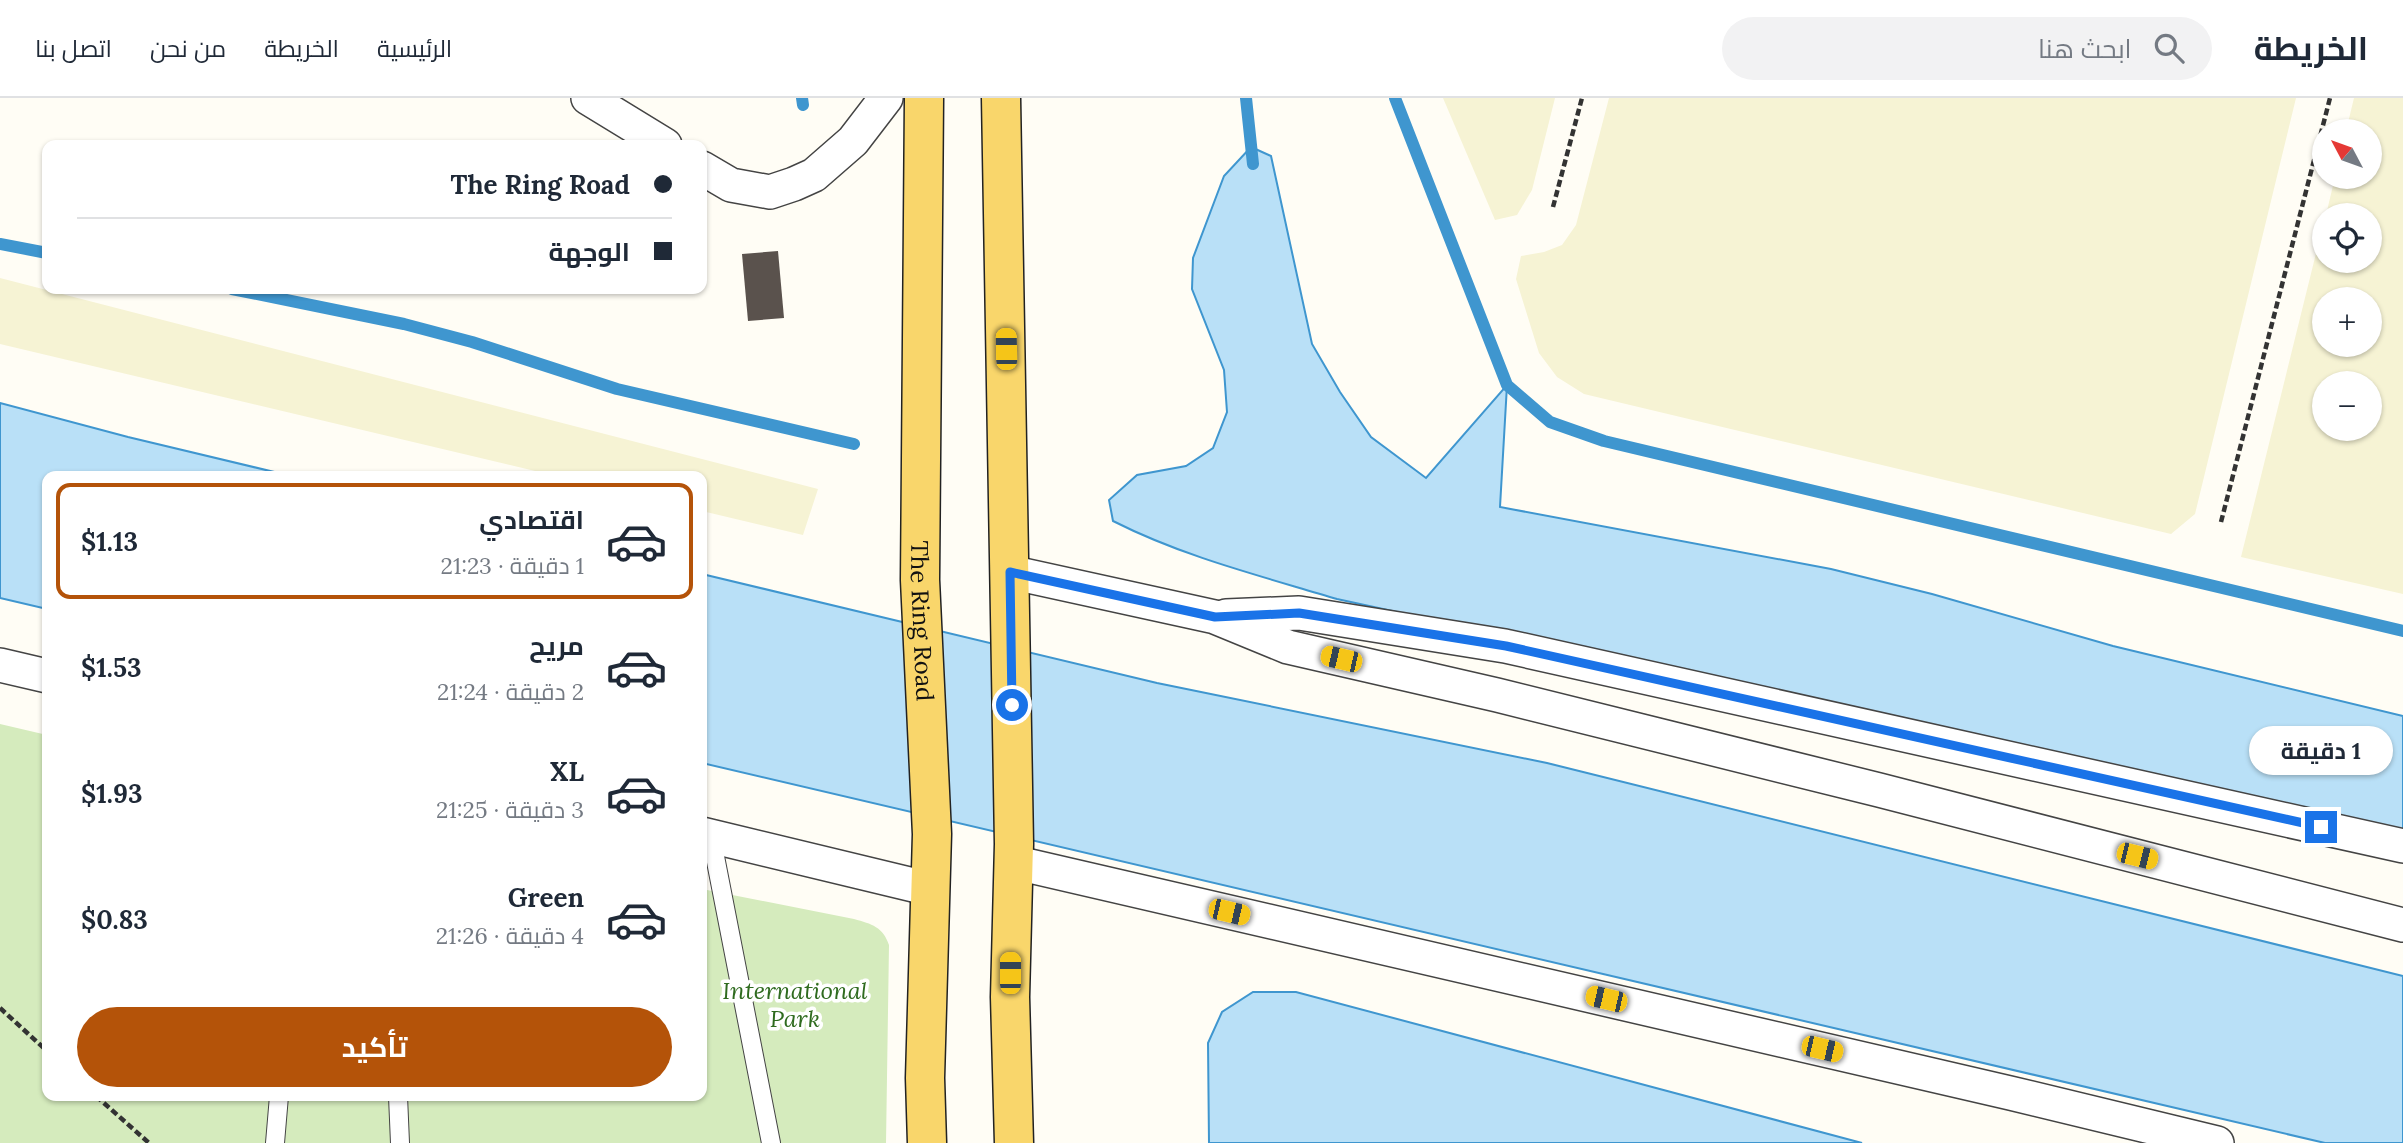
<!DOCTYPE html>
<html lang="ar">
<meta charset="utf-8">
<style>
body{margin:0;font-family:Lora,Cairo,serif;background:#f2f2f3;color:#1f2937;direction:rtl;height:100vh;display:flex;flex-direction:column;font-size:26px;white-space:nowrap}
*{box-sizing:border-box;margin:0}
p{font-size:23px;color:#747a83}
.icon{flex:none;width:38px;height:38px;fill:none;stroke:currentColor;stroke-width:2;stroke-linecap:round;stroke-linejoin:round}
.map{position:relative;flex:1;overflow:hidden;direction:ltr}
.sheet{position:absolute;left:42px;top:373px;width:665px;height:630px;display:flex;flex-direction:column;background:#fff;border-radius:14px;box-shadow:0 2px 5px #0004;direction:rtl}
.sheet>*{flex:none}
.top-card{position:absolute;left:42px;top:42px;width:665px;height:154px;border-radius:14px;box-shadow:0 2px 5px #0004;direction:rtl;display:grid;align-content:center;height:154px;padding:0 35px;background:#fff}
.needle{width:46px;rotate:311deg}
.buttons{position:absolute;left:2312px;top:21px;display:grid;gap:14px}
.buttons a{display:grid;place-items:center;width:70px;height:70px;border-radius:50%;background:#fff;box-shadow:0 2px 5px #0004;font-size:35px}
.end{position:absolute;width:32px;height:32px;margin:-16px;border:9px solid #1a73e8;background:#fff;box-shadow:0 0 0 4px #fff}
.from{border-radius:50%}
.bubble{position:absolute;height:49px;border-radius:24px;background:#fff;box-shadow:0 2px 5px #0004;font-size:23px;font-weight:700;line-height:49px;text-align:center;direction:rtl}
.car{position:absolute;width:21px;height:42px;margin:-21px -10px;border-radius:9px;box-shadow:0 0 5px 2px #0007;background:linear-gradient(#f5c518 24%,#345 0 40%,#f5c518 0 76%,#345 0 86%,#f5c518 0)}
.top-card b{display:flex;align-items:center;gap:24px;height:66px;font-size:26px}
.top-card b+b{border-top:2px solid #e0e1e3}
.top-card i{width:18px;height:18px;background:#1f2937}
ul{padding:12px 0 0;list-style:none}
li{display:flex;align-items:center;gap:21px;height:116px;margin:0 14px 10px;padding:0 21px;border:4px solid transparent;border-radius:14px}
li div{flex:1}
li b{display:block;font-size:26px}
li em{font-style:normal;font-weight:700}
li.current{border-color:#b45309}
li>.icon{width:63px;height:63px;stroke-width:1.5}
.primary-button{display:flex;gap:14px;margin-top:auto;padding:14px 35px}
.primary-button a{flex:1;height:80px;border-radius:42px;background:#b45309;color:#fff;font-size:28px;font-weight:700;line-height:80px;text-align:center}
header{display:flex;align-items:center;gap:42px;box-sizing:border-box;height:98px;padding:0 35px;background:#fff;border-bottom:2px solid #e0e1e3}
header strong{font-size:33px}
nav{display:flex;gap:38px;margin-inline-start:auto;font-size:24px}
.search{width:490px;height:63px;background:#f2f2f3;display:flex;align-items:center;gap:18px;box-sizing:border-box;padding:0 24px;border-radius:38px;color:#747a83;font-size:26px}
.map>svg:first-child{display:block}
</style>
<header>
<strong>الخريطة</strong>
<div class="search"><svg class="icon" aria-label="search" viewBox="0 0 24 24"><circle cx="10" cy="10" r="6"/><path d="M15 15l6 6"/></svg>ابحث هنا</div>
<nav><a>الرئيسية</a><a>الخريطة</a><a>من نحن</a><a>اتصل بنا</a></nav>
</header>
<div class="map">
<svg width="2403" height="1045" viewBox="0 0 2403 1045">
<rect width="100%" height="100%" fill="#fffdf5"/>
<g fill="#f6f3d4" fill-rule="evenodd">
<polygon points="1443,0 1555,0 1532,92 1517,117 1495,122"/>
<polygon points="1609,0 2296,0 2195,416 2171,436 1584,296 1557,279 1539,255 1516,181 1521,158 1544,154 1562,147 1576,127"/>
<path d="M 2354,0 L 2403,0 L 2403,496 L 2241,459 L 2324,123 L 2324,163 L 2370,163 L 2370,117 L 2326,117 L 2335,79 L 2370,79 L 2370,33 L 2346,33 ZM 2324,201 L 2370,201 L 2370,247 L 2324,247 ZM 2324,285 L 2370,285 L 2370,331 L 2324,331 Z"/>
<polygon points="0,180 818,391 803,437 702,413 702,378 556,378 0,246"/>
</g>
<path fill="#d5ebbd" d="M 0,626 L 47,637 L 47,998 L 702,998 L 702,791 L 854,821 C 872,826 883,829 889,847 L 886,1045 L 0,1045 Z"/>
<g fill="#b9e0f7" stroke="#3f96cf" stroke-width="2">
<path d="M 1251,49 L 1271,58 L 1312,246 L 1340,294 L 1371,339 L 1426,380 L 1507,287 L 1500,409 L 1831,471 L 1932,496 L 2113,548 L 2403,618 L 2403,732 L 1337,501 C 1261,478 1184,459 1113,423 L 1109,402 L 1137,377 L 1186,368 L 1213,350 L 1227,314 L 1224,272 L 1192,191 L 1193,160 L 1224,78 Z"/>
<polygon points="0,305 128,339 291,378 47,378 47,511 0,500"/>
<polygon points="702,476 1157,585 1547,665 2403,878 2403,1045 2325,1045 702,665"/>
<polygon points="1253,894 1296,894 1862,1045 1209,1045 1208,945 1222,914"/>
</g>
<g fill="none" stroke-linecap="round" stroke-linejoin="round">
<g stroke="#3f96cf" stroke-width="12">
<polyline points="802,0 803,7"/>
<polyline points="1246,0 1253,66"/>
<polyline points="1395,0 1507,287 1550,324 1604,343 2403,533"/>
<polyline points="0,146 47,155"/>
<polyline points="232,191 404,226 472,244 617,291 854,346"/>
</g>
</g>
<polygon fill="#5a524d" points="778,153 784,220 748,223 742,156"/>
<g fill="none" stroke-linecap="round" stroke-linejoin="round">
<g stroke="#444" stroke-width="20">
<g id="lane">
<polyline points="711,738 771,1045"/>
<polyline points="398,998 400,1045"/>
<polyline points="275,1045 279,998"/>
</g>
</g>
<g stroke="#444" stroke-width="36">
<g id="street">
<polyline points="588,0 665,47"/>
<polyline points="702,70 731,87 770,94 794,86 814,77 853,43 886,0"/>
<polyline points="1010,474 1215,519 1288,549 1497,597 1879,692 2403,827"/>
<polyline points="1226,518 1299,515 1505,548 2403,748"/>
<polyline points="0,567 47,578"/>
<polyline points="702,736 930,791"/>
<polyline points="1013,764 2010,995 2217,1045"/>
</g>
</g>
<g stroke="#222" stroke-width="41">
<g id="primary">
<path id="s1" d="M 924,0 L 920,482 L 932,736 L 925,980 L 927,1045"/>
<polyline points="1001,0 1014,746 1010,899 1014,1045"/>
</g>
</g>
<g stroke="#333" stroke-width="4.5" stroke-dasharray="7 3.5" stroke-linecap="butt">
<polyline points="1553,109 1582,0"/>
<polyline points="2221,424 2330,0"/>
<polyline points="0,910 47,953"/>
<polyline points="96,998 149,1045"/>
</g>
<use href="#lane" stroke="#fff" stroke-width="18"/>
<use href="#street" stroke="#fff" stroke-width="33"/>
<use href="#primary" stroke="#f9d66b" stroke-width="38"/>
</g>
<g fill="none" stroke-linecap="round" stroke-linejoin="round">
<polyline stroke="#1a73e8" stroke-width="9" points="1012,607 1010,474 1215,519 1299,515 1506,548 2321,729"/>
</g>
<g text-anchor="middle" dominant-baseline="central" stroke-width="7" stroke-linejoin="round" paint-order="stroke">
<g font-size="24" fill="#111" stroke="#fff">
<text stroke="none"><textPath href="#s1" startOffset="523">The Ring Road</textPath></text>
</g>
<g font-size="24" font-style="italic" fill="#2f6b1f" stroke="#fff">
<text x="795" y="892">International<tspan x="795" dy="28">Park</tspan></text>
</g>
</g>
</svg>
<div class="buttons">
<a><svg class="needle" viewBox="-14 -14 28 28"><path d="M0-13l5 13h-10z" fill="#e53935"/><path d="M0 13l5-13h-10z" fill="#747a83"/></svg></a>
<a><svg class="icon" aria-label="locate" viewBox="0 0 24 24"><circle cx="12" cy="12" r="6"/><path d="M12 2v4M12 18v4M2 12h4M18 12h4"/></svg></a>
<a>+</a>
<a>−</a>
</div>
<i class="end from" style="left:1012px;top:607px"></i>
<i class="end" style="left:2321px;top:729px"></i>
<div class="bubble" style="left:2249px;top:628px;width:144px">1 دقيقة</div>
<i class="car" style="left:1006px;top:251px;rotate:359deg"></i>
<i class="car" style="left:1341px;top:561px;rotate:283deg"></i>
<i class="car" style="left:2137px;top:758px;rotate:104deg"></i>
<i class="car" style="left:1229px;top:814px;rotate:103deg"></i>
<i class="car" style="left:1010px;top:875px;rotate:0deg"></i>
<i class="car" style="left:1606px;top:901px;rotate:283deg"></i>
<i class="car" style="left:1822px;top:951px;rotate:103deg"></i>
<div class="top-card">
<b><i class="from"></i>The Ring Road</b>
<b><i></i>الوجهة</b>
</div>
<section class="sheet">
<ul>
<li class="current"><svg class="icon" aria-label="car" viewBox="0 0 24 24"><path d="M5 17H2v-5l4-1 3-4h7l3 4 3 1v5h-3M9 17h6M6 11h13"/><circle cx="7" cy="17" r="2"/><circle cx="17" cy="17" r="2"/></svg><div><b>اقتصادي</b><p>1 دقيقة · 21:23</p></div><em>$1.13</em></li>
<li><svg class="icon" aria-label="car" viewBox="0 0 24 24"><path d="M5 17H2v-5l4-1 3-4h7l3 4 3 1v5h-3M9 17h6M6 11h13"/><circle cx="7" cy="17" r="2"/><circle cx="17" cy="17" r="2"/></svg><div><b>مريح</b><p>2 دقيقة · 21:24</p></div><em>$1.53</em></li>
<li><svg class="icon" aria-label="car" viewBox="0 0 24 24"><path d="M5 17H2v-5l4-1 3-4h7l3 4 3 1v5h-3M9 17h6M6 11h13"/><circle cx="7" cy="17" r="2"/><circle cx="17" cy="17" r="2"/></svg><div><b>XL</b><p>3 دقيقة · 21:25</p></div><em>$1.93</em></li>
<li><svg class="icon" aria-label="car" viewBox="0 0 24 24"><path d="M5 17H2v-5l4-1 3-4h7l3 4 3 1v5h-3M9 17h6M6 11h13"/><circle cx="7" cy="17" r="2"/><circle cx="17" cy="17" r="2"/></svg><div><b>Green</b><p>4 دقيقة · 21:26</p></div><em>$0.83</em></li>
</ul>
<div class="primary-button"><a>تأكيد</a></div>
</section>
</div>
